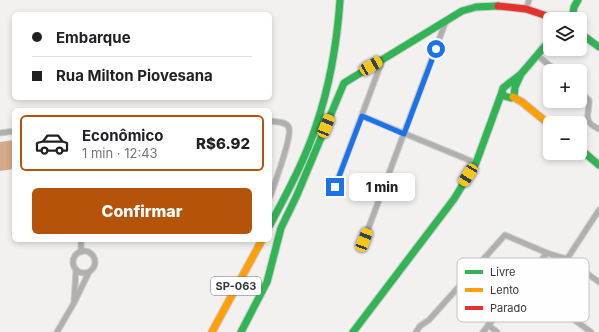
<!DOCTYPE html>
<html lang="pt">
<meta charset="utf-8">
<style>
body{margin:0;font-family:Inter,sans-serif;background:#f2f2f2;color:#202124;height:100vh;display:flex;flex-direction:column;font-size:15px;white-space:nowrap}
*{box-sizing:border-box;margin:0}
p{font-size:13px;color:#757577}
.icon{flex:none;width:22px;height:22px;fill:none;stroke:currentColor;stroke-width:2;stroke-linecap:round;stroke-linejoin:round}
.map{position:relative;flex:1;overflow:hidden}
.drawer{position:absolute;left:12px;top:108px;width:260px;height:134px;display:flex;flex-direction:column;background:#fff;border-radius:6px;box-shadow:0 2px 6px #0003}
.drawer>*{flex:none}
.banner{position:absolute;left:12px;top:12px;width:260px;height:88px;border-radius:6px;box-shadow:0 2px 6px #0003;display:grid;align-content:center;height:88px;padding:0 20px;background:#fff}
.tools{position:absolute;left:543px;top:12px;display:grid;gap:8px}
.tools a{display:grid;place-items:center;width:44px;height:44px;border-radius:6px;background:#fff;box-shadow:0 2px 6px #0003;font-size:20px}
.end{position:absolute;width:18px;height:18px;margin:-9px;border:5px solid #1a73e8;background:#fff;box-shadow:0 0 0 2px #fff}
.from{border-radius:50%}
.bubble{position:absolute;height:28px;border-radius:6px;background:#fff;box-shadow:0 2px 6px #0003;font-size:13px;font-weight:800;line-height:28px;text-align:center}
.car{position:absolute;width:12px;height:24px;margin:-12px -6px;border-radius:5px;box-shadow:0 0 3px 1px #0007;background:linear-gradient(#f5c518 24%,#345 0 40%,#f5c518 0 76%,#345 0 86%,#f5c518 0)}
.banner b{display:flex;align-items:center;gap:14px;height:38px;font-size:15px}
.banner b+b{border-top:1px solid #e0e0e0}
.banner i{width:10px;height:10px;background:#202124}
ul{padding:7px 0 0;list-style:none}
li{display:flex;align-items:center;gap:12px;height:56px;margin:0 8px 6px;padding:0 12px;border:2px solid transparent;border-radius:6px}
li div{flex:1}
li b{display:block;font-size:15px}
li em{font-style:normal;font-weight:800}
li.selected{border-color:#b45309}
li>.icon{width:36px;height:36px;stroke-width:1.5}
.action{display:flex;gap:8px;margin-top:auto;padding:8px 20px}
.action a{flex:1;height:46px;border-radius:6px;background:#b45309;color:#fff;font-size:16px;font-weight:800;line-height:46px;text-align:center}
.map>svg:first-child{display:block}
</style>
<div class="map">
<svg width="599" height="332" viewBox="0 0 599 332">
<rect width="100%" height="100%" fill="#f3f1ef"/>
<polygon fill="#d3aa8b" points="14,140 14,169 0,171 0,142"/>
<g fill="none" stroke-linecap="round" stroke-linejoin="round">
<g stroke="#cdcccb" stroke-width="7">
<g id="street">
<polyline points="526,9 529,0"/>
<polyline points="537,55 556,71"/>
<path d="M 580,92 L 589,100 C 590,114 581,121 599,129"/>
<polyline points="362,116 476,163"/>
<path d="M 270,121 C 276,122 287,121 289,128 C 292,138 274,185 270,197"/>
<polyline points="0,133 14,131"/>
<polyline points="335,187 382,61"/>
<polyline points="364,240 446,21"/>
<circle cx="84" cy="262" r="11"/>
<polyline points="81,252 81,240"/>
<polyline points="567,259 599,210"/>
<polyline points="524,283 591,332"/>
<polyline points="74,301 76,270"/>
<polyline points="488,325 497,332"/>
<polyline points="57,332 74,303 89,272"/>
<polyline points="416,332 420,326 429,320 505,235 547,253 567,259 599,282"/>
<polyline points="483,332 547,253"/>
</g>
</g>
<g stroke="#cdcccb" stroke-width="9">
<g id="fast">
<polyline points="572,19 574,7 578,0"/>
<polyline points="580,33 599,47"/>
<polyline points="521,74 515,87 514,96 511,98 504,96 502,92 503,88 521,74 550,40"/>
<polyline points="580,149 599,165"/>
<path d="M 270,225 C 287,193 305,160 316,126 C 330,85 337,43 340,0"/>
<polyline points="241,332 267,282 281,228 297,195 344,83 462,11 476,7 498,6"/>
<polyline points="353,332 454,199 476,163 502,92"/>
</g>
</g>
<g stroke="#cdcccb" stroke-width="9">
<g id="slow">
<polyline points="513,97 522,102 550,125"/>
<polyline points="212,332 262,240"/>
</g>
</g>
<g stroke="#cdcccb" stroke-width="9">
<polyline id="jam" points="498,6 526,9 547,16 568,16 572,19"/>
</g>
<use href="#street" stroke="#b0b0af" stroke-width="5"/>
<use href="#fast" stroke="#30b455" stroke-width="7"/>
<use href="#slow" stroke="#ff9f0a" stroke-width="7"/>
<use href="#jam" stroke="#e5322d" stroke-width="7"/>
</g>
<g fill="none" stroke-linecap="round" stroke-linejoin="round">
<polyline stroke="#1a73e8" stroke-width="5" points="335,187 362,116 404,134 436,49"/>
</g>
<g text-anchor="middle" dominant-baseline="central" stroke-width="4" stroke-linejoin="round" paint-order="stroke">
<rect fill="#fffefe" stroke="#747372" stroke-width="1" x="211" y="277" width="50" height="18" rx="3"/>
<g font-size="11" font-weight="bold" fill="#383736">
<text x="236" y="286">SP-063</text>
</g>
</g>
<rect x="457" y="258" width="132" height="64" rx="6" fill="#fffefe" stroke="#c3c2c2" stroke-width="1"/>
<rect x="465" y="270" width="18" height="4" fill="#30b455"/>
<rect x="465" y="288" width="18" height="4" fill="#ff9f0a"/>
<rect x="465" y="306" width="18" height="4" fill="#e5322d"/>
<g font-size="11" fill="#383736">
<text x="490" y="276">Livre</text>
<text x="490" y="294">Lento</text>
<text x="490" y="312">Parado</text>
</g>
</svg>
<div class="tools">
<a><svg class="icon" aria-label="layers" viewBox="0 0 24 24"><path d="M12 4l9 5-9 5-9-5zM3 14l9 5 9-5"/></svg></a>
<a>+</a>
<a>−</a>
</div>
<i class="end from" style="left:436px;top:49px"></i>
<i class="end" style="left:335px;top:187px"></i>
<div class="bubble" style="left:349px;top:173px;width:66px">1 min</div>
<i class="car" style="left:371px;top:66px;rotate:60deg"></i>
<i class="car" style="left:326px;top:126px;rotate:22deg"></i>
<i class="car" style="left:468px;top:175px;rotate:212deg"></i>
<i class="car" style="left:364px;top:240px;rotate:21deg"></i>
<div class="banner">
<b><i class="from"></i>Embarque</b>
<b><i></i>Rua Milton Piovesana</b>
</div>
<section class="drawer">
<ul>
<li class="selected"><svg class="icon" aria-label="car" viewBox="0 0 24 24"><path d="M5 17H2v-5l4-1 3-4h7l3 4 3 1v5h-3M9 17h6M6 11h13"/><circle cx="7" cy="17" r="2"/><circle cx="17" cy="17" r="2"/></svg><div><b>Econômico</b><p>1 min · 12:43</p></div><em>R$6.92</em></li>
</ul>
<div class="action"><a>Confirmar</a></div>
</section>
</div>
